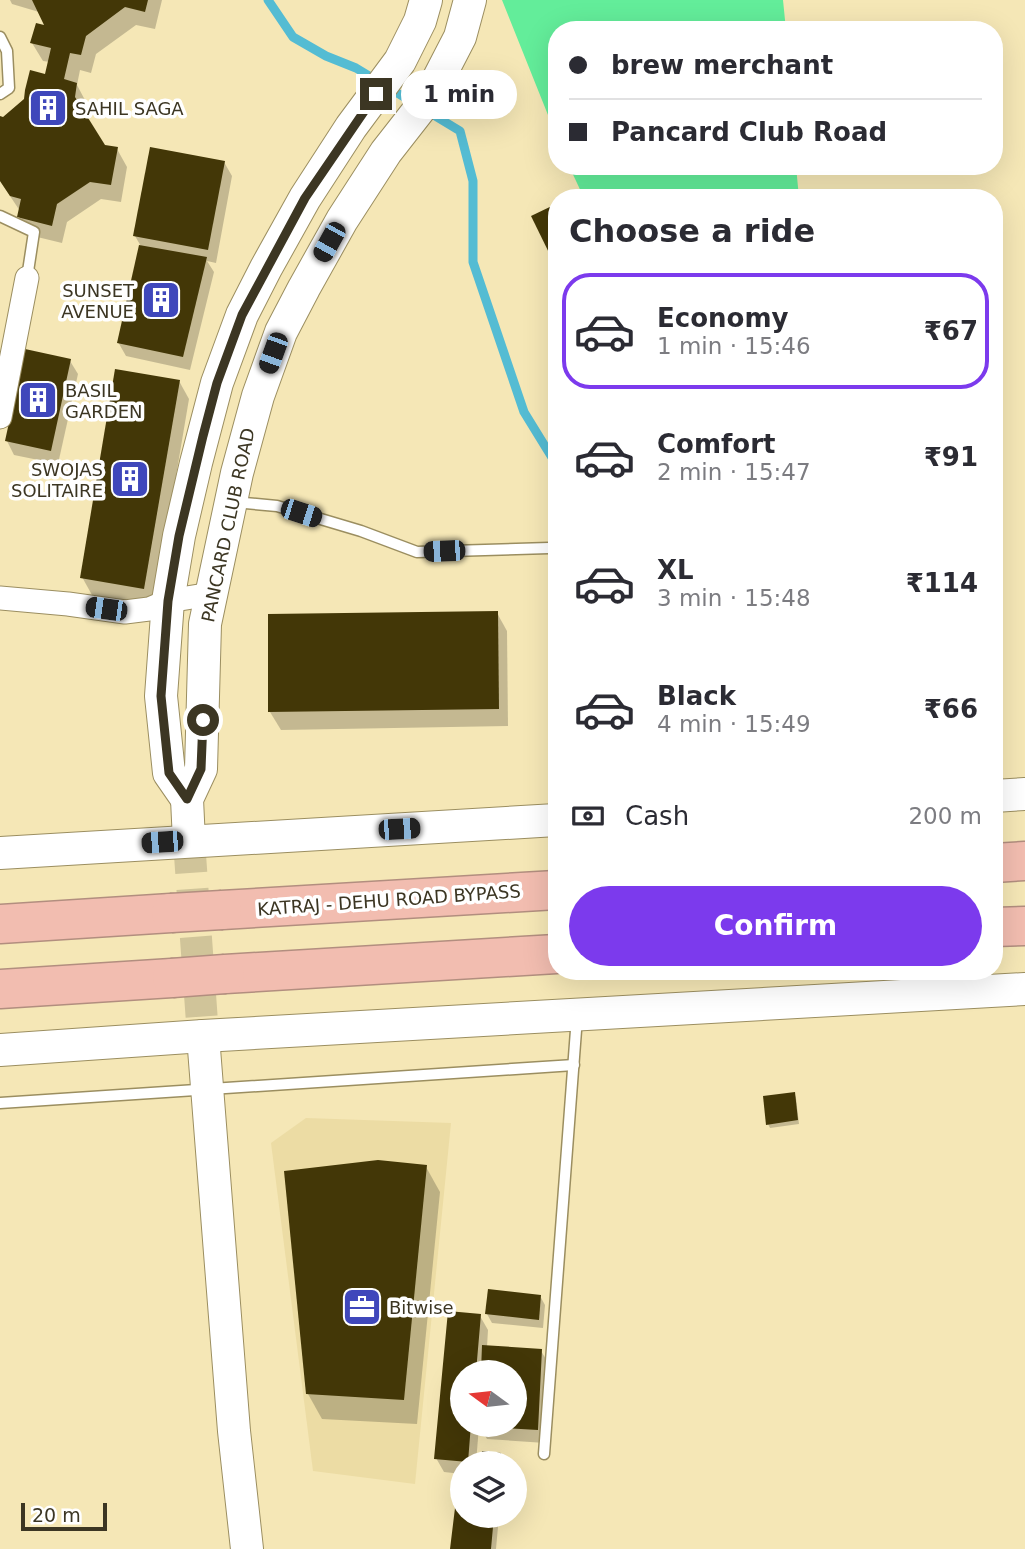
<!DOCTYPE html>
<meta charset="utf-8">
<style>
body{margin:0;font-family:"DejaVu Sans",sans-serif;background:#f7f7f7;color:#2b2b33;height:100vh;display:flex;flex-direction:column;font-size:26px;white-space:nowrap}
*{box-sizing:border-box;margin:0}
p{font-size:23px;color:#7c7c81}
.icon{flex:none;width:38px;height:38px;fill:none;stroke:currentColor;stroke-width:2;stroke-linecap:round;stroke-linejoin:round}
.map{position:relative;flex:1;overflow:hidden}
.details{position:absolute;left:548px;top:189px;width:455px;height:791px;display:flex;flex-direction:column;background:#fff;border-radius:28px;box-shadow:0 7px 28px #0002}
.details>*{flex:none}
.top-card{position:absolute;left:548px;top:21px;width:455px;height:154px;border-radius:28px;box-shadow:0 7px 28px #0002;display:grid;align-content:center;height:154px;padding:0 21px;background:#fff}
.needle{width:46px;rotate:285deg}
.buttons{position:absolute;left:450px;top:1360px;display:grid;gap:14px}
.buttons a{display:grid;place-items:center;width:77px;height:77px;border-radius:50%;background:#fff;box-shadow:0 7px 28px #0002;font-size:35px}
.scale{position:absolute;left:21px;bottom:18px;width:86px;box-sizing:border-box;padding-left:7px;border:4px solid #3c3623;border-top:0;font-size:19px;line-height:24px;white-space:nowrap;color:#3c3623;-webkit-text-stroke:5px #fff;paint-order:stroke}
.end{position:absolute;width:32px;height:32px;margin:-16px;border:9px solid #3c3623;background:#fff;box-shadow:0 0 0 4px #fff}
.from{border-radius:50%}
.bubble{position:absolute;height:49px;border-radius:24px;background:#fff;box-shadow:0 7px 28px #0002;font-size:23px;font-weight:800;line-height:49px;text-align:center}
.car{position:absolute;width:21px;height:42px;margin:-21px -10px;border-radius:9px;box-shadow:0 0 5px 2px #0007;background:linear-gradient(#222 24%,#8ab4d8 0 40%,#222 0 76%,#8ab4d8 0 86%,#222 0)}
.top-card b{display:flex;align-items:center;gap:24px;height:66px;font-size:26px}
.top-card b+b{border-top:2px solid #e1e1e2}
.top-card i{width:18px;height:18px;background:#2b2b33}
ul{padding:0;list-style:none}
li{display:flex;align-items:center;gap:21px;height:116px;margin:0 14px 10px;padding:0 7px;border:4px solid transparent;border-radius:28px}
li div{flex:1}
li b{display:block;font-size:26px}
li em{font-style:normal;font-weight:800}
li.current{border-color:#7c3aed}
li>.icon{width:63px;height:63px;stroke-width:1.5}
h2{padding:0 21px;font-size:32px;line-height:84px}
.pay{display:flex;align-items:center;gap:18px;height:77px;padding:0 21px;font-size:26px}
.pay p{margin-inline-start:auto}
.action{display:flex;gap:14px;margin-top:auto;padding:14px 21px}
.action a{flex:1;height:80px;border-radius:42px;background:#7c3aed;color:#fff;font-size:28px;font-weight:800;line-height:80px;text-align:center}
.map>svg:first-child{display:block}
</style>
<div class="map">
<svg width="1025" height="1549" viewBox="0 0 1025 1549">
<rect width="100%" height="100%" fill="#f5e7b6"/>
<polygon fill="#ecdca4" points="306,1118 451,1123 415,1484 313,1471 271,1143"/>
<g fill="#63ed9a">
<polygon points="502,0 783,0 786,30 556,30 556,135"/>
<polygon points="569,166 796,166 799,198 584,198"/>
</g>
<g fill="#0003" fill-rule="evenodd">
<polygon points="10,0 162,0 155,29 136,25 96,54 91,73 80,70 77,85 86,102 84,115 104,147 117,149 127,167 121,202 101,199 67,222 62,243 29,235 19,217 20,211 0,181 0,118 3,119 26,100 47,77 50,62 43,61 32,43 47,28 39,12 12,4"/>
<polygon points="224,162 232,176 216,263 207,261 214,272 190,370 126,356 118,342 142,248 135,236"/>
<polygon points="556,206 556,263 533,217"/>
<polygon points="70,361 78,374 58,464 14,455 7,441"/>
<polygon points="179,381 189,399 154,606 92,595 82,577"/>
<polygon points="497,613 507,631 508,726 281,730 270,712"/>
<polygon points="794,1094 796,1098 799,1124 770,1128 768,1124"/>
<polygon points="426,1167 440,1192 417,1424 322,1419 308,1394"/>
<polygon points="540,1296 545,1305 543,1328 492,1323 487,1314"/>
<path d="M 449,1313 L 480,1316 L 488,1330 L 487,1347 L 541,1351 L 549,1364 L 545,1443 L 487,1439 L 479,1426 L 476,1463 L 462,1463 L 462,1474 L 444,1472 L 436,1458 ZM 462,1372 L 514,1372 L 514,1424 L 462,1424 Z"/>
<polygon points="462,1511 462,1516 499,1516 496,1549 452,1549"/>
</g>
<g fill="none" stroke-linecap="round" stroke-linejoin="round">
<polyline stroke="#54bcd3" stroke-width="9" points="268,0 293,37 326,56 356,68 460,131 473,181 473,262 524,412 556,464"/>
</g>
<g fill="#433707">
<polygon points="32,0 148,0 145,12 125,7 86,36 81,55 70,53 64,79 77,83 75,97 105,145 118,147 111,185 90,182 57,204 52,226 17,217 21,199 10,196 0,181 0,116 3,117 24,99 25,90 30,70 45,74 51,48 30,43 36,23 44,25"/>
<polygon points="150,147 225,161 208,250 133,236"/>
<polygon points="556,204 556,267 531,216"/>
<polygon points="139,245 207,257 183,357 117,343"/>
<polygon points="25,349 71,359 51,451 5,441"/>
<polygon points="115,369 180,380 144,589 80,578"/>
<polygon points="498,611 499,709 268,712 268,614"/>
<polygon points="795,1092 798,1120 766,1125 763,1096"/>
<polygon points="378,1160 427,1165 404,1400 306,1394 284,1171"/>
<polygon points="488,1289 541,1295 539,1320 485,1314"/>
<polygon points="448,1311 481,1314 476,1372 462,1372 462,1424 471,1424 468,1462 434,1459"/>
<polygon points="482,1345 542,1349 538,1430 485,1427 485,1424 514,1424 514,1372 481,1372"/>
<polygon points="482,1451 501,1453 500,1463 480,1463"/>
<polygon points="455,1508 462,1509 462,1516 494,1516 491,1549 450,1549"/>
</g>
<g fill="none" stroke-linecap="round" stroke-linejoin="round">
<polyline stroke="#d0c499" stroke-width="32" stroke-dasharray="32 16" stroke-linecap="butt" points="189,841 203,1036"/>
<g stroke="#9b8e60" stroke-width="13">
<g id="lane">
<polyline points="0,37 7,51 9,88 0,94"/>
<polyline points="0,216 34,232 27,278"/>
<polyline points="234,502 277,506 361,531 417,552 549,548"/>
<polyline points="0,1103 574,1065"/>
<polyline points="544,1454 577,1017"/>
</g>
</g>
<g stroke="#9b8e60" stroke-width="25">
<g id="street">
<polyline points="0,417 27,278"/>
<polyline points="0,598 68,604 125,612 149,609 168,601 211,594"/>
</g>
</g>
<g stroke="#9b8e60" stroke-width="34">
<g id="secondary">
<polyline points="994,796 1025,794"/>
<polyline points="187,799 169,773 161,696 168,601 179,536 196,463 217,383 242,315 266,268 305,198 351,127 400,61 420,21 426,0"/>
<polyline points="189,841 187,799 201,769 205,624 237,473 258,396 281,332 304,288 342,220 386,152 429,97 460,37 470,0"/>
<polyline points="0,853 556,820"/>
<polyline points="203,1036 234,1431 247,1549"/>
<polyline points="0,1050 203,1036 1025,989"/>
</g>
</g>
<g stroke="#b28e7f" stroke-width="41">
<g id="highway">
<polyline points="994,863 1025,861"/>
<polyline points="222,910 556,890"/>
<polyline points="0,924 171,913"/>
<polyline points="994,927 1025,926"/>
<polyline points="225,974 556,954"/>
<polyline points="0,989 172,978"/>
</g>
</g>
<use href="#lane" stroke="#fff" stroke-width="10"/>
<use href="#street" stroke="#fff" stroke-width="23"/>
<use href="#secondary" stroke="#fff" stroke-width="32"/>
<use href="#highway" stroke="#f2bdb0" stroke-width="38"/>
<g stroke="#b28e7f" stroke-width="41" stroke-linecap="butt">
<g id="highway-bridge">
<polyline points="171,913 222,910"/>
<polyline points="172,978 225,974"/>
</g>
</g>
<use href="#highway-bridge" stroke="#f2bdb0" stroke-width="38"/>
</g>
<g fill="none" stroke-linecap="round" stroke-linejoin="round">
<polyline stroke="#3c3623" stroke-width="9" points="203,720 201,769 187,799 169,773 161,696 168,601 179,536 203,436 217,383 242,315 305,198 376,94"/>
</g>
<defs>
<g id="building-square" transform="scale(2.0125)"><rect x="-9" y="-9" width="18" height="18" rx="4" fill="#3f47bb" stroke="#fff"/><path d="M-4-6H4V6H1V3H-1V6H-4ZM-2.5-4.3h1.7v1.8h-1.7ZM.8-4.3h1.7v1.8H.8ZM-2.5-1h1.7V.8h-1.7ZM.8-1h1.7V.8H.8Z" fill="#fff"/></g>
<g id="office-square" transform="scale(2.0125)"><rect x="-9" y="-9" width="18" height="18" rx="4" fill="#3f47bb" stroke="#fff"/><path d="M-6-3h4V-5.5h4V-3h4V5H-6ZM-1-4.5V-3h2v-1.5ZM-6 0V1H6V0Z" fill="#fff"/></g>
</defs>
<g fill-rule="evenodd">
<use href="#building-square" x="48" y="108"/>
<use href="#building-square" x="161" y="300"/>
<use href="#building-square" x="38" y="400"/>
<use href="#building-square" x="130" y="479"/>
<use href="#office-square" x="362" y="1307"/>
</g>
<g text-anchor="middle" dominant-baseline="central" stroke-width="7" stroke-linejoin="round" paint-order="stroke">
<g font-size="18" fill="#3c3623" stroke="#fff" text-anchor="start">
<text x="75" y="108">SAHIL SAGA</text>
<text x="134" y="290" text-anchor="end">SUNSET<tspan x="134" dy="21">AVENUE</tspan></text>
<text x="65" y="390">BASIL<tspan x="65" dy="21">GARDEN</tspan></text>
<text x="103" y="469" text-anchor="end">SWOJAS<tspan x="103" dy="21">SOLITAIRE</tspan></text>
<text x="389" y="1307">Bitwise</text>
</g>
<g font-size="18" fill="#3c3623" stroke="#fff">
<text transform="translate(228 525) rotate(-78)">PANCARD CLUB ROAD</text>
<text transform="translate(389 900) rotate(-4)">KATRAJ - DEHU ROAD BYPASS</text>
</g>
</g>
</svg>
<div class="buttons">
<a><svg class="needle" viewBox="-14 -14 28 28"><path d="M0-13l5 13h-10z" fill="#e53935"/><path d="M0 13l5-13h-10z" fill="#7c7c81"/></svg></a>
<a><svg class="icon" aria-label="layers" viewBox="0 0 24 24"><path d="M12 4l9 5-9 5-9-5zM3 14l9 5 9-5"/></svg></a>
</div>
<div class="scale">20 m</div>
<i class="end from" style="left:203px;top:720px"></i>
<i class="end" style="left:376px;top:94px"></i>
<div class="bubble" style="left:401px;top:70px;width:116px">1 min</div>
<i class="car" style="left:329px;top:242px;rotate:209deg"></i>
<i class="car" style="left:273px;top:353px;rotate:200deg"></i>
<i class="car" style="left:301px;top:513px;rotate:108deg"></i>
<i class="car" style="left:444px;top:551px;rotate:268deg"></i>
<i class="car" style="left:106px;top:609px;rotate:278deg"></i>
<i class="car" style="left:399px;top:829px;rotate:87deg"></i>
<i class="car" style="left:162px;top:842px;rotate:266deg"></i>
<div class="top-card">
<b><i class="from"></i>brew merchant</b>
<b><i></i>Pancard Club Road</b>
</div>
<section class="details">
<h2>Choose a ride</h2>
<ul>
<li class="current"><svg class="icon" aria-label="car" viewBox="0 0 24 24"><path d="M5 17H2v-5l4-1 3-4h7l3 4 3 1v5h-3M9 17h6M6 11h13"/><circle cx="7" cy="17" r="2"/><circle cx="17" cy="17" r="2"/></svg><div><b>Economy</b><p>1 min · 15:46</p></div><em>₹67</em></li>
<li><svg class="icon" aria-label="car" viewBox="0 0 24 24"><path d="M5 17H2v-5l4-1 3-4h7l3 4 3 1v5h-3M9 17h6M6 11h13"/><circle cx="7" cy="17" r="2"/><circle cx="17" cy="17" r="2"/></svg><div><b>Comfort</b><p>2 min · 15:47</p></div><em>₹91</em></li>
<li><svg class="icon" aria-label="car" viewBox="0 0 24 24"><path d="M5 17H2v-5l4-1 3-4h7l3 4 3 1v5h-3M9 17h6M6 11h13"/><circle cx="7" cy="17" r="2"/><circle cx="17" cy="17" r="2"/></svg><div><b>XL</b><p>3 min · 15:48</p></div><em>₹114</em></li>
<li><svg class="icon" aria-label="car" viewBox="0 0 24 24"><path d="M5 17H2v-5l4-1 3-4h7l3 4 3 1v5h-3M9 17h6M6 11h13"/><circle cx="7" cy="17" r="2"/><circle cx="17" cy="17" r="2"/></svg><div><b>Black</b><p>4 min · 15:49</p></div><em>₹66</em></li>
</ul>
<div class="pay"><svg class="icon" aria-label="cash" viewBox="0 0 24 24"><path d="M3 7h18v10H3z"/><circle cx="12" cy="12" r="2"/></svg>Cash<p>200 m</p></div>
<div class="action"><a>Confirm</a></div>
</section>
</div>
